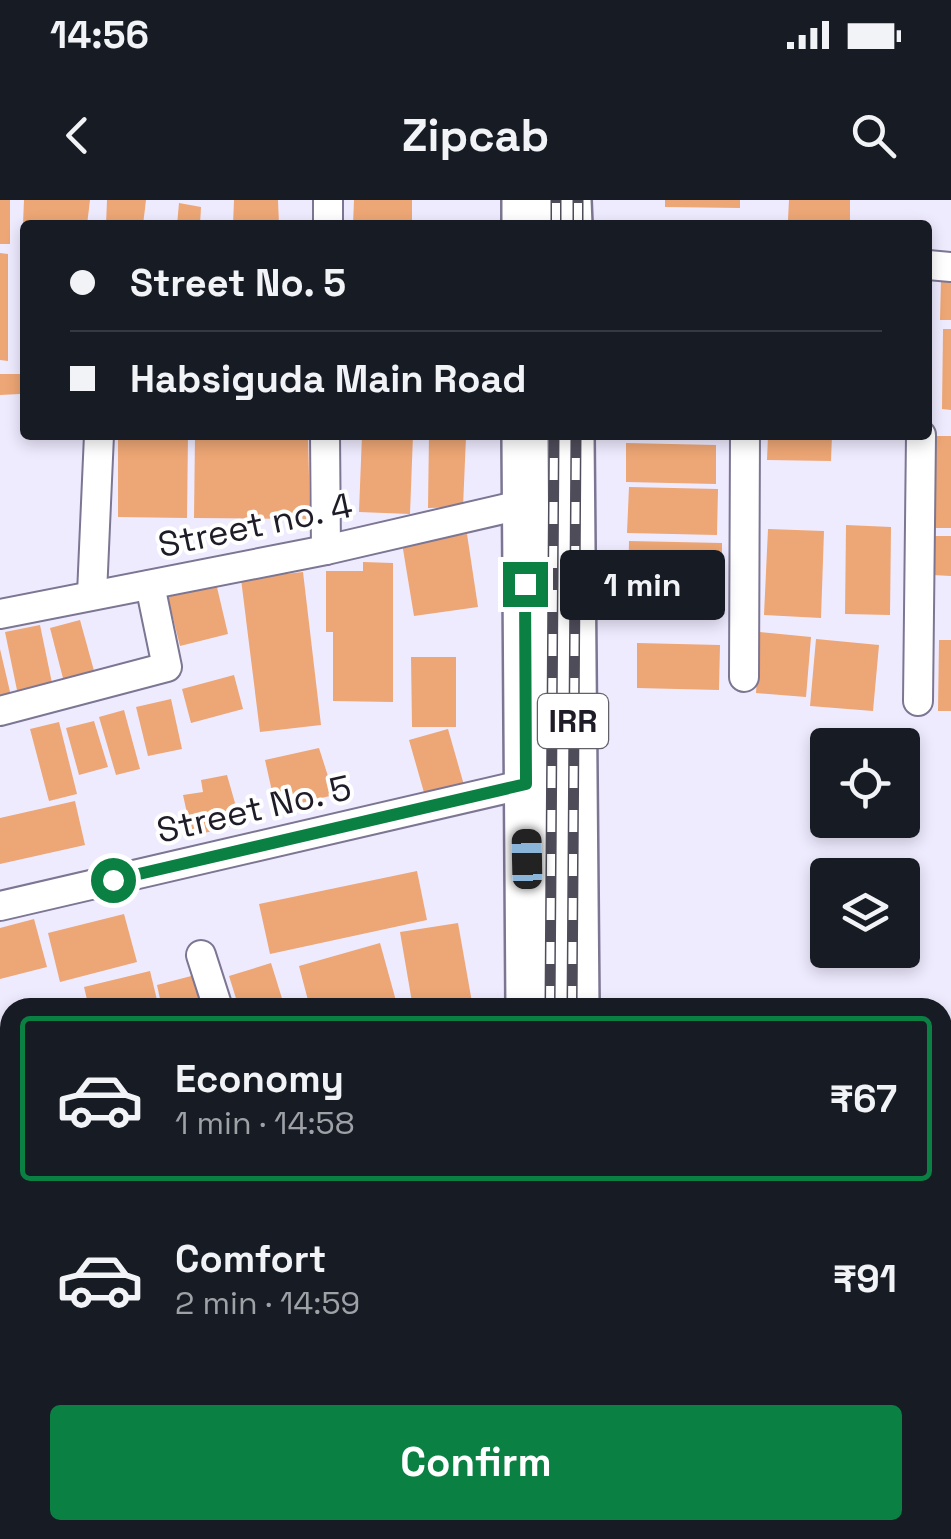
<!DOCTYPE html>
<meta charset="utf-8">
<style>
body{margin:0;font-family:"Space Grotesk",sans-serif;background:#242831;color:#f1f3f6;height:100vh;display:flex;flex-direction:column;font-size:38px;white-space:nowrap}
*{box-sizing:border-box;margin:0}
p{font-size:32px;color:#9ea1a6}
.icon{flex:none;width:55px;height:55px;fill:none;stroke:currentColor;stroke-width:2;stroke-linecap:round;stroke-linejoin:round}
.map{position:relative;flex:1;overflow:hidden}
.sheet{position:absolute;left:0px;top:798px;width:952px;height:542px;display:flex;flex-direction:column;background:#171b24;border-radius:30px 30px 0 0;box-shadow:0 5px 15px #0003}
.sheet>*{flex:none}
.guide{position:absolute;left:20px;top:20px;width:912px;height:220px;border-radius:10px;box-shadow:0 5px 15px #0003;display:grid;align-content:center;height:220px;padding:0 50px;background:#171b24}
.controls{position:absolute;left:810px;top:528px;display:grid;gap:20px}
.controls a{display:grid;place-items:center;width:110px;height:110px;border-radius:10px;background:#171b24;box-shadow:0 5px 15px #0003;font-size:50px}
.end{position:absolute;width:45px;height:45px;margin:-22px;border:12px solid #0b8043;background:#fff;box-shadow:0 0 0 5px #fff}
.from{border-radius:50%}
.bubble{position:absolute;height:70px;border-radius:10px;background:#171b24;box-shadow:0 5px 15px #0003;font-size:32px;font-weight:600;line-height:70px;text-align:center}
.car{position:absolute;width:30px;height:60px;margin:-30px -15px;border-radius:12px;box-shadow:0 0 8px 2px #0007;background:linear-gradient(#222 24%,#8ab4d8 0 40%,#222 0 76%,#8ab4d8 0 86%,#222 0)}
.guide b{display:flex;align-items:center;gap:35px;height:95px;font-size:38px}
.guide b+b{border-top:2px solid #363941}
.guide i{width:25px;height:25px;background:#f1f3f6}
ul{padding:18px 0 0;list-style:none}
li{display:flex;align-items:center;gap:30px;height:165px;margin:0 20px 15px;padding:0 30px;border:5px solid transparent;border-radius:10px}
li div{flex:1}
li b{display:block;font-size:38px}
li em{font-style:normal;font-weight:600}
li.active{border-color:#0b8043}
li>.icon{width:90px;height:90px;stroke-width:1.5}
.button{display:flex;gap:20px;margin-top:auto;padding:20px 50px}
.button a{flex:1;height:115px;border-radius:10px;background:#0b8043;color:#fff;font-size:40px;font-weight:600;line-height:115px;text-align:center}
.status{display:flex;justify-content:space-between;align-items:center;height:70px;padding:0 50px;background:#171b24;direction:ltr}
.status svg{height:28px;fill:currentColor}
header{display:flex;justify-content:space-between;align-items:center;height:130px;padding:0 50px;background:#171b24;font-size:45px;font-weight:600}
.map>svg:first-child{display:block}
</style>
<div class="status"><b>14:56</b><svg viewBox="0 0 49 12"><path d="M0 12V9h3v3zM5 12V6h3v6zM10 12V3h3v9zM15 12V0h3v12zM26 1h20v11H26zM47 4h2v5h-2z"/></svg></div>
<header><svg class="icon" aria-label="back" viewBox="0 0 24 24"><path d="M15 5l-7 7 7 7"/></svg>Zipcab<svg class="icon" aria-label="search" viewBox="0 0 24 24"><circle cx="10" cy="10" r="6"/><path d="M15 15l6 6"/></svg></header>
<div class="map">
<svg width="951" height="1339" viewBox="0 0 951 1339">
<rect width="100%" height="100%" fill="#efebff"/>
<g fill="#eda675">
<rect x="0" y="0" width="10" height="44"/>
<polygon points="24,0 90,0 87,25 23,24"/>
<polygon points="107,0 146,0 143,25 106,25"/>
<polygon points="234,0 278,0 279,25 233,25"/>
<polygon points="354,0 412,0 412,25 353,25"/>
<polygon points="665,0 740,0 740,8 665,7"/>
<polygon points="789,0 850,0 850,21 788,20"/>
<polygon points="179,3 201,7 200,25 177,25"/>
<polygon points="0,53 8,54 8,161 0,160"/>
<polygon points="941,80 951,80 951,120 940,120"/>
<polygon points="943,129 951,129 951,210 942,209"/>
<polygon points="0,174 21,174 20,194 0,195"/>
<polygon points="118,235 188,235 187,318 118,317"/>
<polygon points="195,235 308,235 310,319 194,318"/>
<polygon points="362,235 413,235 410,314 359,312"/>
<polygon points="429,235 466,237 463,307 428,308"/>
<polygon points="768,235 832,235 831,261 767,260"/>
<polygon points="928,236 951,236 951,328 927,328"/>
<polygon points="626,243 716,245 716,284 626,282"/>
<polygon points="629,287 718,289 717,335 627,333"/>
<polygon points="846,325 891,327 890,415 845,414"/>
<polygon points="768,329 824,331 821,418 764,415"/>
<polygon points="467,334 478,407 414,416 402,343"/>
<polygon points="933,336 951,336 951,376 932,375"/>
<polygon points="629,341 722,343 722,385 628,383"/>
<polygon points="363,362 393,363 393,502 333,501 333,432 326,432 326,371 363,371"/>
<polygon points="303,372 321,525 260,532 241,379"/>
<polygon points="216,383 228,434 180,446 167,394"/>
<polygon points="80,420 96,478 65,486 50,428"/>
<polygon points="40,425 53,488 18,495 5,432"/>
<polygon points="760,432 811,437 806,497 756,493"/>
<polygon points="816,439 879,445 873,511 810,506"/>
<polygon points="939,440 951,440 951,511 938,511"/>
<polygon points="637,443 720,445 719,490 637,488"/>
<polygon points="0,449 11,496 0,498"/>
<polygon points="411,457 456,457 456,527 412,527"/>
<polygon points="234,475 243,509 191,523 182,489"/>
<polygon points="171,499 182,549 148,556 136,507"/>
<polygon points="124,510 140,569 116,575 99,517"/>
<polygon points="94,521 108,567 79,575 66,528"/>
<polygon points="59,522 77,594 49,601 30,529"/>
<polygon points="448,529 466,592 427,603 409,540"/>
<polygon points="319,548 334,595 276,609 265,560"/>
<polygon points="227,575 241,624 192,636 183,595 203,592 201,580"/>
<polygon points="75,601 85,645 0,664 0,618"/>
<polygon points="417,671 427,720 270,754 259,704"/>
<polygon points="124,714 137,762 60,782 48,733"/>
<polygon points="34,719 47,767 0,779 0,728"/>
<polygon points="458,723 473,808 413,808 400,732"/>
<polygon points="380,743 398,808 310,808 299,766"/>
<polygon points="271,763 285,808 239,808 229,776"/>
<polygon points="150,771 159,808 89,808 84,787"/>
<polygon points="195,775 203,808 162,808 157,785"/>
<polygon points="1,819 10,853 10,936 0,938"/>
<polygon points="10,990 10,1108 6,1110 0,1088 0,992"/>
<polygon points="1,1158 10,1189 10,1209 0,1212"/>
<polygon points="1,1274 10,1307 10,1330 0,1333"/>
<polygon points="62,1330 141,1330 143,1339 58,1339 56,1332"/>
<polygon points="160,1330 215,1330 217,1339 162,1339"/>
<polygon points="254,1330 333,1330 336,1339 300,1339 312,1333 256,1339"/>
<polygon points="363,1330 401,1330 404,1339 345,1339 344,1335"/>
<polygon points="408,1330 453,1330 456,1339 410,1339"/>
</g>
<g fill="none" stroke-linecap="round" stroke-linejoin="round">
<g stroke="#7c7693" stroke-width="19">
<g id="service">
<polyline points="942,929 951,871"/>
<polyline points="942,1008 951,1008"/>
<polyline points="701,1330 701,1339"/>
</g>
</g>
<g stroke="#7c7693" stroke-width="32">
<g id="minor">
<polyline points="328,25 328,0"/>
<polyline points="928,65 951,67"/>
<polyline points="325,235 326,350"/>
<polyline points="92,394 99,235"/>
<polyline points="0,414 326,350 525,304"/>
<polyline points="744,477 745,235"/>
<polyline points="918,501 921,235"/>
<polyline points="0,511 167,467 150,385"/>
<polyline points="0,706 526,584"/>
<polyline points="201,755 218,808"/>
<polyline points="0,953 10,950"/>
<polyline points="0,1243 10,1240"/>
<polyline points="238,1330 240,1339"/>
</g>
</g>
<g stroke="#7c7693" stroke-width="50">
<g id="primary">
<polyline points="525,0 525,25"/>
<polyline points="568,0 569,25"/>
<polyline points="525,235 529,808"/>
<polyline points="571,235 576,808"/>
<polyline points="528,1330 528,1339"/>
<polyline points="575,1339 575,1330"/>
</g>
</g>
<use href="#service" stroke="#fff" stroke-width="14"/>
<use href="#minor" stroke="#fff" stroke-width="28"/>
<use href="#primary" stroke="#fff" stroke-width="45"/>
<g stroke="#4f4c5a" stroke-width="11">
<g id="rail">
<polyline points="556,25 556,0"/>
<polyline points="578,25 578,0"/>
<polyline points="550,808 554,235"/>
<polyline points="572,808 576,235"/>
<polyline points="546,1339 546,1330"/>
<polyline points="568,1339 568,1330"/>
</g>
</g>
<use href="#rail" stroke="#fff" stroke-width="8" stroke-dasharray="22" stroke-linecap="butt"/>
</g>
<g fill="none" stroke-linecap="round" stroke-linejoin="round">
<polyline stroke="#0b8043" stroke-width="12" points="113,680 526,584 525,384"/>
</g>
<g text-anchor="middle" dominant-baseline="central" stroke-width="8" stroke-linejoin="round" paint-order="stroke">
<rect fill="#fff" stroke="#626068" stroke-width="2.5" x="538" y="494" width="70" height="54" rx="8"/>
<g font-size="32" font-weight="bold" fill="#1f1c28">
<text x="573" y="521">IRR</text>
</g>
<g font-size="35" fill="#1f1c28" stroke="#fff">
<text transform="translate(255 325) rotate(-12)">Street no. 4</text>
<text transform="translate(254 609) rotate(-13)">Street No. 5</text>
</g>
</g>
</svg>
<div class="controls">
<a><svg class="icon" aria-label="locate" viewBox="0 0 24 24"><circle cx="12" cy="12" r="6"/><path d="M12 2v4M12 18v4M2 12h4M18 12h4"/></svg></a>
<a><svg class="icon" aria-label="layers" viewBox="0 0 24 24"><path d="M12 4l9 5-9 5-9-5zM3 14l9 5 9-5"/></svg></a>
</div>
<i class="end from" style="left:113px;top:680px"></i>
<i class="end" style="left:525px;top:384px"></i>
<div class="bubble" style="left:560px;top:350px;width:165px">1 min</div>
<i class="car" style="left:527px;top:659px;rotate:359deg"></i>
<div class="guide">
<b><i class="from"></i>Street No. 5</b>
<b><i></i>Habsiguda Main Road</b>
</div>
<section class="sheet">
<ul>
<li class="active"><svg class="icon" aria-label="car" viewBox="0 0 24 24"><path d="M5 17H2v-5l4-1 3-4h7l3 4 3 1v5h-3M9 17h6M6 11h13"/><circle cx="7" cy="17" r="2"/><circle cx="17" cy="17" r="2"/></svg><div><b>Economy</b><p>1 min · 14:58</p></div><em>₹67</em></li>
<li><svg class="icon" aria-label="car" viewBox="0 0 24 24"><path d="M5 17H2v-5l4-1 3-4h7l3 4 3 1v5h-3M9 17h6M6 11h13"/><circle cx="7" cy="17" r="2"/><circle cx="17" cy="17" r="2"/></svg><div><b>Comfort</b><p>2 min · 14:59</p></div><em>₹91</em></li>
</ul>
<div class="button"><a>Confirm</a></div>
</section>
</div>
